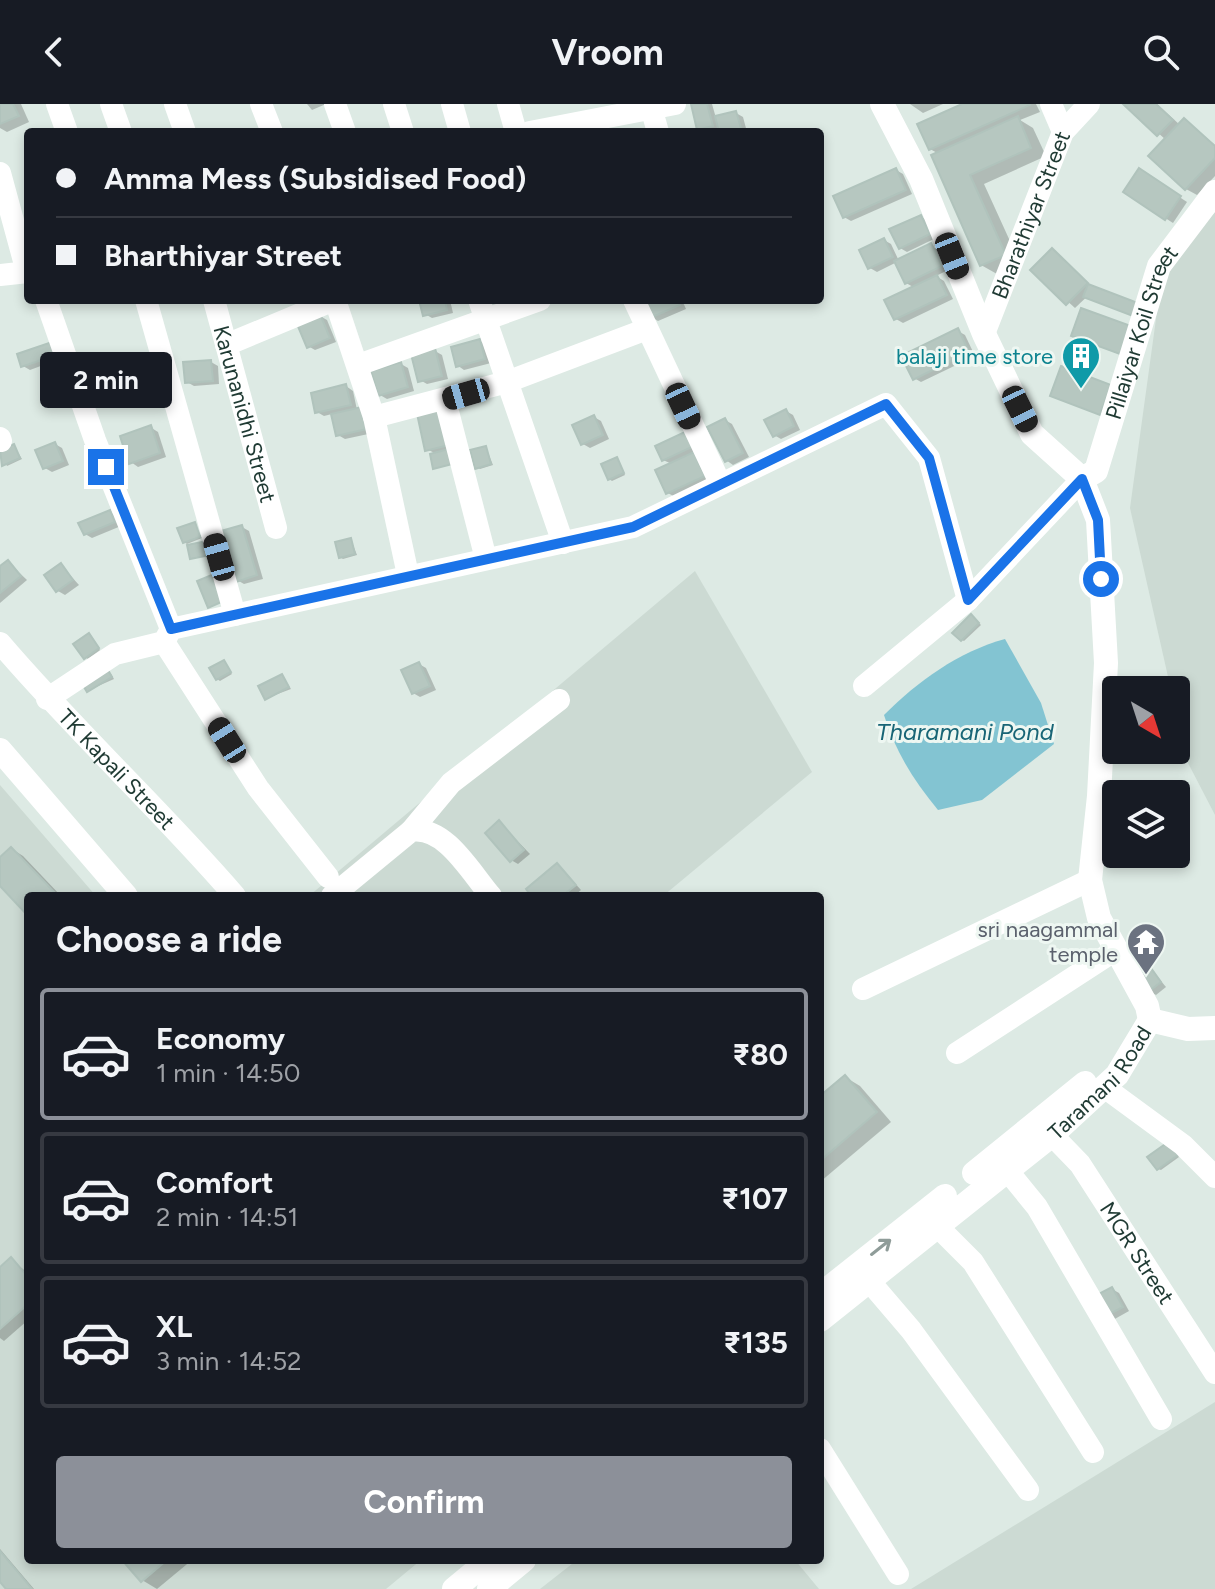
<!DOCTYPE html>
<meta charset="utf-8">
<style>
body{margin:0;font-family:Figtree,sans-serif;background:#20242c;color:#f1f3f6;height:100vh;display:flex;flex-direction:column;font-size:30px;white-space:nowrap}
*{box-sizing:border-box;margin:0}
p{font-size:26px;color:#9ea1a6}
.icon{flex:none;width:44px;height:44px;fill:none;stroke:currentColor;stroke-width:2;stroke-linecap:round;stroke-linejoin:round}
.map{position:relative;flex:1;overflow:hidden}
.drawer{position:absolute;left:24px;top:788px;width:800px;height:672px;display:flex;flex-direction:column;background:#171b24;border-radius:8px;box-shadow:0 4px 12px #0003}
.drawer>*{flex:none}
.guide{position:absolute;left:24px;top:24px;width:800px;height:176px;border-radius:8px;box-shadow:0 4px 12px #0003;display:grid;align-content:center;height:176px;padding:0 32px;background:#171b24}
.needle{width:52px;rotate:141deg}
.buttons{position:absolute;left:1102px;top:572px;display:grid;gap:16px}
.buttons a{display:grid;place-items:center;width:88px;height:88px;border-radius:8px;background:#171b24;box-shadow:0 4px 12px #0003;font-size:40px}
.end{position:absolute;width:36px;height:36px;margin:-18px;border:10px solid #1a73e8;background:#fff;box-shadow:0 0 0 4px #fff}
.from{border-radius:50%}
.bubble{position:absolute;height:56px;border-radius:8px;background:#171b24;box-shadow:0 4px 12px #0003;font-size:26px;font-weight:700;line-height:56px;text-align:center}
.car{position:absolute;width:24px;height:48px;margin:-24px -12px;border-radius:10px;box-shadow:0 0 6px 2px #0007;background:linear-gradient(#222 24%,#8ab4d8 0 40%,#222 0 76%,#8ab4d8 0 86%,#222 0)}
.guide b{display:flex;align-items:center;gap:28px;height:76px;font-size:30px}
.guide b+b{border-top:2px solid #363941}
.guide i{width:20px;height:20px;background:#f1f3f6}
ul{padding:0;list-style:none}
li{display:flex;align-items:center;gap:24px;height:132px;margin:0 16px 12px;padding:0 16px;border:4px solid #363941;border-radius:8px}
li div{flex:1}
li b{display:block;font-size:30px}
li em{font-style:normal;font-weight:700}
li.selected{border-color:#8c9099}
li>.icon{width:72px;height:72px;stroke-width:1.5}
h2{padding:0 32px;font-size:36px;line-height:96px}
.action{display:flex;gap:16px;margin-top:auto;padding:16px 32px}
.action a{flex:1;height:92px;border-radius:8px;background:#8c9099;color:#fff;font-size:32px;font-weight:700;line-height:92px;text-align:center}
header{display:flex;justify-content:space-between;align-items:center;height:104px;padding:0 32px;background:#171b24;font-size:36px;font-weight:700}
.map>svg:first-child{display:block}
</style>
<header><svg class="icon" aria-label="back" viewBox="0 0 24 24"><path d="M15 5l-7 7 7 7"/></svg>Vroom<svg class="icon" aria-label="search" viewBox="0 0 24 24"><circle cx="10" cy="10" r="6"/><path d="M15 15l6 6"/></svg></header>
<div class="map">
<svg width="1215" height="1485" viewBox="0 0 1215 1485">
<rect width="100%" height="100%" fill="#ddeae4"/>
<g fill="#ccdad3">
<polygon points="1215,108 1215,711 1188,659 1176,606 1176,586 1171,586 1130,404 1163,164"/>
<polygon points="695,467 812,668 663,792 309,792"/>
<polygon points="0,681 96,792 28,792 28,1456 421,1456 386,1485 0,1485"/>
<polygon points="1215,1298 1215,1485 911,1485"/>
<polygon points="577,1456 795,1456 819,1485 540,1485"/>
</g>
<path fill="#83c4d2" d="M 1005,535 L 1041,599 L 1054,640 L 982,696 L 938,706 C 914,677 895,647 884,611 C 918,577 958,548 1005,535 Z"/>
<g fill="#0003">
<polygon points="0,0 21,0 29,18 7,28 0,24"/>
<polygon points="307,0 326,0 312,6"/>
<polygon points="693,0 712,0 716,14 736,9 743,13 747,28 704,28 699,25"/>
<polygon points="910,0 943,0 923,9"/>
<polygon points="967,0 1036,0 1040,8 1020,16 1033,24 1046,52 984,80 1020,159 997,170 981,161 939,50 930,45"/>
<polygon points="1126,0 1157,0 1180,21 1185,16 1215,41 1215,72 1197,91 1186,85 1166,36"/>
<polygon points="896,66 903,70 912,90 851,117 844,113"/>
<polygon points="1146,71 1187,98 1173,119 1125,88"/>
<polygon points="921,113 928,117 936,134 907,148 900,144"/>
<polygon points="884,136 891,140 899,157 931,142 938,146 948,166 936,172 944,177 953,195 903,219 896,215 915,184 906,179 897,158 877,168 870,164"/>
<polygon points="1052,146 1095,185 1075,204 1033,166"/>
<polygon points="421,196 450,196 453,209 432,214 425,210"/>
<polygon points="653,196 682,196 686,205 658,217 651,213"/>
<polygon points="320,212 327,216 336,238 315,246 308,242"/>
<polygon points="958,227 965,231 975,252 921,278 914,274"/>
<polygon points="480,237 487,241 491,259 464,266 457,261"/>
<polygon points="52,240 62,254 30,266 23,262"/>
<polygon points="435,247 442,251 448,275 427,280 420,276"/>
<polygon points="129,257 136,261 140,272 105,285 98,281"/>
<polygon points="211,258 218,262 219,280 194,282 187,278"/>
<polygon points="401,260 408,264 414,287 387,295 380,291"/>
<polygon points="346,282 353,287 357,306 373,329 345,335 338,331 332,310 324,312 317,308"/>
<polygon points="418,306 462,359 435,363 436,350 427,345"/>
<polygon points="786,307 793,311 800,326 781,335 774,331"/>
<polygon points="594,313 601,317 609,335 590,344 583,340"/>
<polygon points="725,316 732,320 749,353 733,361 726,356"/>
<polygon points="150,323 158,328 166,353 138,363 131,358"/>
<polygon points="689,328 711,376 675,393 668,389 672,360 663,356"/>
<polygon points="55,340 62,344 69,361 52,368 45,364"/>
<polygon points="14,342 22,355 7,362 0,348"/>
<polygon points="486,344 493,361 480,365 477,363"/>
<polygon points="617,355 625,371 612,377 609,375"/>
<polygon points="110,408 117,412 121,422 92,434 85,430"/>
<polygon points="195,420 202,434 187,440 184,438"/>
<polygon points="242,423 249,427 263,475 244,480 237,476"/>
<polygon points="351,436 357,451 343,455 340,453"/>
<polygon points="8,458 27,476 0,499 0,465"/>
<polygon points="61,461 79,481 65,491 58,487"/>
<polygon points="974,514 981,521 964,537 962,536"/>
<polygon points="91,533 100,546 88,555 85,553"/>
<polygon points="224,558 232,570 220,577 217,575"/>
<polygon points="419,560 426,564 436,586 420,593 413,589"/>
<polygon points="108,565 114,575 89,586"/>
<polygon points="282,572 291,585 267,594"/>
<polygon points="500,719 530,750 518,760 511,756"/>
<polygon points="12,745 23,752 61,792 28,792 28,809 0,779 0,756"/>
<polygon points="558,761 581,786 574,792 534,792"/>
<polygon points="1146,859 1166,883 1156,891 1149,887"/>
<polygon points="845,973 860,982 891,1018 820,1078 820,994"/>
<polygon points="1171,1042 1179,1053 1161,1066 1158,1065"/>
<polygon points="11,1156 28,1169 28,1216 4,1237 0,1234 0,1165"/>
<polygon points="1112,1185 1119,1189 1129,1207 1113,1216 1106,1212"/>
<polygon points="0,1445 34,1485 9,1485 0,1475"/>
<polygon points="125,1456 192,1456 157,1485 142,1476"/>
</g>
<g fill="#b6c7c0" stroke="#b0c3bc" stroke-width="2">
<polygon points="0,0 13,0 19,12 0,20"/>
<polygon points="691,0 707,0 713,22 697,26"/>
<polygon points="962,0 1029,0 1030,1 929,46 917,20"/>
<polygon points="1123,0 1156,0 1173,16 1157,32"/>
<polygon points="736,7 742,28 719,28 715,12"/>
<polygon points="1018,12 1031,44 970,71 1006,151 980,162 931,51"/>
<polygon points="1184,14 1215,42 1215,54 1185,86 1148,52"/>
<polygon points="896,64 906,86 843,114 833,92"/>
<polygon points="1139,64 1181,92 1165,116 1123,88"/>
<polygon points="921,111 930,130 899,145 889,125"/>
<polygon points="884,134 893,153 868,165 859,146"/>
<polygon points="931,139 942,162 905,180 894,157"/>
<polygon points="1052,144 1088,179 1066,201 1030,166"/>
<polygon points="937,171 947,191 894,216 884,196"/>
<polygon points="1088,180 1138,199 1133,212 1083,193"/>
<polygon points="419,196 445,196 447,206 423,212"/>
<polygon points="648,196 678,196 680,201 650,214 643,198"/>
<polygon points="1081,204 1131,222 1120,250 1071,232"/>
<polygon points="320,210 330,234 307,244 297,220"/>
<polygon points="958,224 969,248 913,276 901,252"/>
<polygon points="480,235 485,255 456,263 451,243"/>
<polygon points="52,238 56,251 21,263 17,250"/>
<polygon points="435,244 442,272 418,278 411,250"/>
<polygon points="129,255 134,269 96,282 91,268"/>
<polygon points="211,256 213,277 185,279 183,258"/>
<polygon points="401,258 408,283 378,292 371,267"/>
<polygon points="1061,262 1111,281 1100,311 1050,292"/>
<polygon points="346,280 351,301 315,309 311,289"/>
<polygon points="440,299 449,341 425,347 416,305"/>
<polygon points="362,303 367,325 336,332 331,310"/>
<polygon points="786,305 794,322 773,333 764,316"/>
<polygon points="594,311 603,331 581,341 572,321"/>
<polygon points="725,314 743,349 725,358 707,323"/>
<polygon points="151,321 160,349 129,360 120,332"/>
<polygon points="689,326 696,341 662,357 655,342"/>
<polygon points="55,338 63,357 43,365 35,346"/>
<polygon points="14,340 20,354 2,362 0,346"/>
<polygon points="486,342 491,360 475,365 470,346"/>
<polygon points="456,343 460,358 433,365 430,350"/>
<polygon points="694,348 705,372 666,390 655,366"/>
<polygon points="617,353 624,369 608,376 601,360"/>
<polygon points="110,406 115,418 84,431 78,419"/>
<polygon points="195,418 200,433 183,439 177,424"/>
<polygon points="242,421 257,471 236,478 221,427"/>
<polygon points="351,434 355,450 339,454 335,438"/>
<polygon points="207,437 210,451 190,455 187,441"/>
<polygon points="8,456 21,472 0,489 0,462"/>
<polygon points="61,459 73,476 56,488 44,471"/>
<polygon points="214,470 226,496 208,504 197,477"/>
<polygon points="971,510 979,519 961,537 952,529"/>
<polygon points="89,529 99,544 84,555 73,540"/>
<polygon points="224,556 231,568 216,576 209,564"/>
<polygon points="419,558 430,582 412,590 401,566"/>
<polygon points="105,561 112,573 87,588 80,576"/>
<polygon points="282,570 289,583 265,596 258,582"/>
<polygon points="499,716 524,746 510,758 485,729"/>
<polygon points="11,743 58,792 28,792 28,812 0,782 0,753"/>
<polygon points="557,759 576,781 562,792 531,792 526,785"/>
<polygon points="1146,857 1161,878 1148,888 1132,866"/>
<polygon points="845,971 877,1008 820,1057 820,992"/>
<polygon points="1168,1038 1178,1051 1157,1066 1147,1053"/>
<polygon points="11,1153 28,1173 28,1200 0,1225 0,1163"/>
<polygon points="1112,1183 1123,1203 1104,1213 1093,1193"/>
<polygon points="0,1447 32,1485 6,1485 0,1478"/>
<polygon points="122,1456 167,1456 141,1478"/>
</g>
<g fill="none" stroke-linecap="round" stroke-linejoin="round">
<g stroke="#fff" stroke-width="22">
<polyline points="57,0 67,28"/>
<polyline points="111,0 121,28"/>
<polyline points="175,0 185,28"/>
<polyline points="261,0 272,28"/>
<polyline points="335,0 345,28"/>
<polyline points="394,0 403,28"/>
<polyline points="452,0 460,28"/>
<polyline points="508,0 516,28"/>
<polyline points="1051,0 1063,28"/>
<polyline points="652,7 658,28"/>
<polyline points="530,28 675,0"/>
<polyline points="0,69 27,168"/>
<polyline points="0,171 28,168"/>
<polyline points="46,196 95,336 171,525"/>
<polyline points="146,196 235,511"/>
<path id="s1" d="M 214,196 L 276,424"/>
<polyline points="335,196 374,313 408,471"/>
<polyline points="479,196 563,439"/>
<polyline points="634,196 720,379"/>
<path id="s2" d="M 984,230 L 1063,28 L 1089,0"/>
<polyline points="226,241 334,196"/>
<polyline points="358,261 540,196"/>
<polyline points="445,296 486,455"/>
<polyline points="374,313 507,278 647,225"/>
<polyline points="0,334 1,337"/>
<polyline points="164,538 258,684 328,773"/>
<path id="s3" d="M 0,539 C 75,627 160,705 235,792"/>
<polyline points="864,582 968,496 1082,375"/>
<polyline points="47,595 115,550 164,538 171,525 633,423 886,300 929,354 968,496"/>
<polyline points="411,727 451,679 559,596"/>
<path d="M 332,792 L 411,727 C 445,721 471,769 491,792"/>
<polyline points="863,885 1090,776"/>
<polyline points="957,949 1114,847"/>
<polyline points="1104,983 1183,1041 1215,1073"/>
<path id="s4" d="M 1052,1031 L 1080,1060 L 1215,1269"/>
<polyline points="1006,1065 1037,1103 1161,1315"/>
<polyline points="936,1121 973,1158 1093,1348"/>
<polyline points="870,1178 911,1226 1028,1386"/>
<polyline points="820,1345 898,1470"/>
</g>
<g stroke="#fff" stroke-width="24">
<polyline points="882,0 921,75 984,230 1032,330 1082,375 1098,416 1106,559 1099,692 1090,776 1099,814 1147,902 1150,916"/>
<path id="s5" d="M 1082,375 L 1096,367 L 1159,162 L 1215,88"/>
<polyline points="0,646 126,792"/>
<polyline points="1150,916 1188,925 1215,924"/>
<polyline points="974,1069 1085,979"/>
<polyline points="820,1191 945,1092"/>
<path id="s6" d="M 820,1216 L 1052,1031 L 1117,971 L 1150,916"/>
<polyline points="454,1485 489,1456"/>
<polyline points="489,1485 524,1456"/>
</g>
</g>
<defs><path id="oneway-shaft" d="M-6 0H5M1.5-3L5.5 0L1.5 3" fill="none" stroke-width="1.6" stroke-linecap="round" stroke-linejoin="round" transform="scale(2)"/></defs>
<use stroke="#8f9c99" href="#oneway-shaft" transform="translate(881 1143) rotate(-38)"/>
<g fill="none" stroke-linecap="round" stroke-linejoin="round">
<polyline stroke="#1a73e8" stroke-width="10" points="106,363 171,525 633,423 886,300 929,354 968,496 1082,375 1098,416 1101,475"/>
</g>
<defs>
<g id="building-pin" transform="scale(2)"><path d="M0 17L-7.5 6A9.5 9.5 0 1 1 7.5 6Z" fill="#0f9aa8" stroke="#eef7f2"/><path d="M-4-6H4V6H1V3H-1V6H-4ZM-2.5-4.3h1.7v1.8h-1.7ZM.8-4.3h1.7v1.8H.8ZM-2.5-1h1.7V.8h-1.7ZM.8-1h1.7V.8H.8Z" fill="#fff"/></g>
<g id="temple-pin" transform="scale(2)"><path d="M0 17L-7.5 6A9.5 9.5 0 1 1 7.5 6Z" fill="#6b7280" stroke="#eef7f2"/><path d="M0-6L5-2H3V0L6.5 2.5H4V6H1.5V3h-3V6H-4V2.5H-6.5L-3 0V-2H-5Z" fill="#fff"/></g>
</defs>
<g fill-rule="evenodd">
<use href="#building-pin" x="1081" y="252"/>
<use href="#temple-pin" x="1146" y="838"/>
</g>
<g text-anchor="middle" dominant-baseline="central" stroke-width="6" stroke-linejoin="round" paint-order="stroke">
<g font-size="22" fill="#1f3a33" stroke="#eef7f2">
<text stroke="none"><textPath href="#s2" startOffset="128">Bharathiyar Street</textPath></text>
<text stroke="none"><textPath href="#s5" startOffset="162">Pillaiyar Koil Street</textPath></text>
<text stroke="none"><textPath href="#s1" startOffset="118">Karunanidhi Street</textPath></text>
<text stroke="none"><textPath href="#s3" startOffset="172">TK Kapali Street</textPath></text>
<text stroke="none"><textPath href="#s6" startOffset="368">Taramani Road</textPath></text>
<text stroke="none"><textPath href="#s4" startOffset="146">MGR Street</textPath></text>
</g>
<g font-size="22" fill="#0d838f" stroke="#eef7f2" text-anchor="end">
<text x="1053" y="252">balaji time store</text>
</g>
<g font-size="22" fill="#5b616d" stroke="#eef7f2" text-anchor="end">
<text x="1118" y="825">sri naagammal<tspan x="1118" dy="25">temple</tspan></text>
</g>
<g font-size="24" font-style="italic" fill="#186576" stroke="#eef7f2">
<text x="965" y="627">Tharamani Pond</text>
</g>
</g>
</svg>
<div class="buttons">
<a><svg class="needle" viewBox="-14 -14 28 28"><path d="M0-13l5 13h-10z" fill="#e53935"/><path d="M0 13l5-13h-10z" fill="#9ea1a6"/></svg></a>
<a><svg class="icon" aria-label="layers" viewBox="0 0 24 24"><path d="M12 4l9 5-9 5-9-5zM3 14l9 5 9-5"/></svg></a>
</div>
<i class="end from" style="left:1101px;top:475px"></i>
<i class="end" style="left:106px;top:363px"></i>
<div class="bubble" style="left:40px;top:248px;width:132px">2 min</div>
<i class="car" style="left:952px;top:152px;rotate:158deg"></i>
<i class="car" style="left:466px;top:290px;rotate:254deg"></i>
<i class="car" style="left:683px;top:302px;rotate:155deg"></i>
<i class="car" style="left:1020px;top:305px;rotate:154deg"></i>
<i class="car" style="left:219px;top:453px;rotate:344deg"></i>
<i class="car" style="left:227px;top:636px;rotate:328deg"></i>
<div class="guide">
<b><i class="from"></i>Amma Mess (Subsidised Food)</b>
<b><i></i>Bharthiyar Street</b>
</div>
<section class="drawer">
<h2>Choose a ride</h2>
<ul>
<li class="selected"><svg class="icon" aria-label="car" viewBox="0 0 24 24"><path d="M5 17H2v-5l4-1 3-4h7l3 4 3 1v5h-3M9 17h6M6 11h13"/><circle cx="7" cy="17" r="2"/><circle cx="17" cy="17" r="2"/></svg><div><b>Economy</b><p>1 min · 14:50</p></div><em>₹80</em></li>
<li><svg class="icon" aria-label="car" viewBox="0 0 24 24"><path d="M5 17H2v-5l4-1 3-4h7l3 4 3 1v5h-3M9 17h6M6 11h13"/><circle cx="7" cy="17" r="2"/><circle cx="17" cy="17" r="2"/></svg><div><b>Comfort</b><p>2 min · 14:51</p></div><em>₹107</em></li>
<li><svg class="icon" aria-label="car" viewBox="0 0 24 24"><path d="M5 17H2v-5l4-1 3-4h7l3 4 3 1v5h-3M9 17h6M6 11h13"/><circle cx="7" cy="17" r="2"/><circle cx="17" cy="17" r="2"/></svg><div><b>XL</b><p>3 min · 14:52</p></div><em>₹135</em></li>
</ul>
<div class="action"><a>Confirm</a></div>
</section>
</div>
